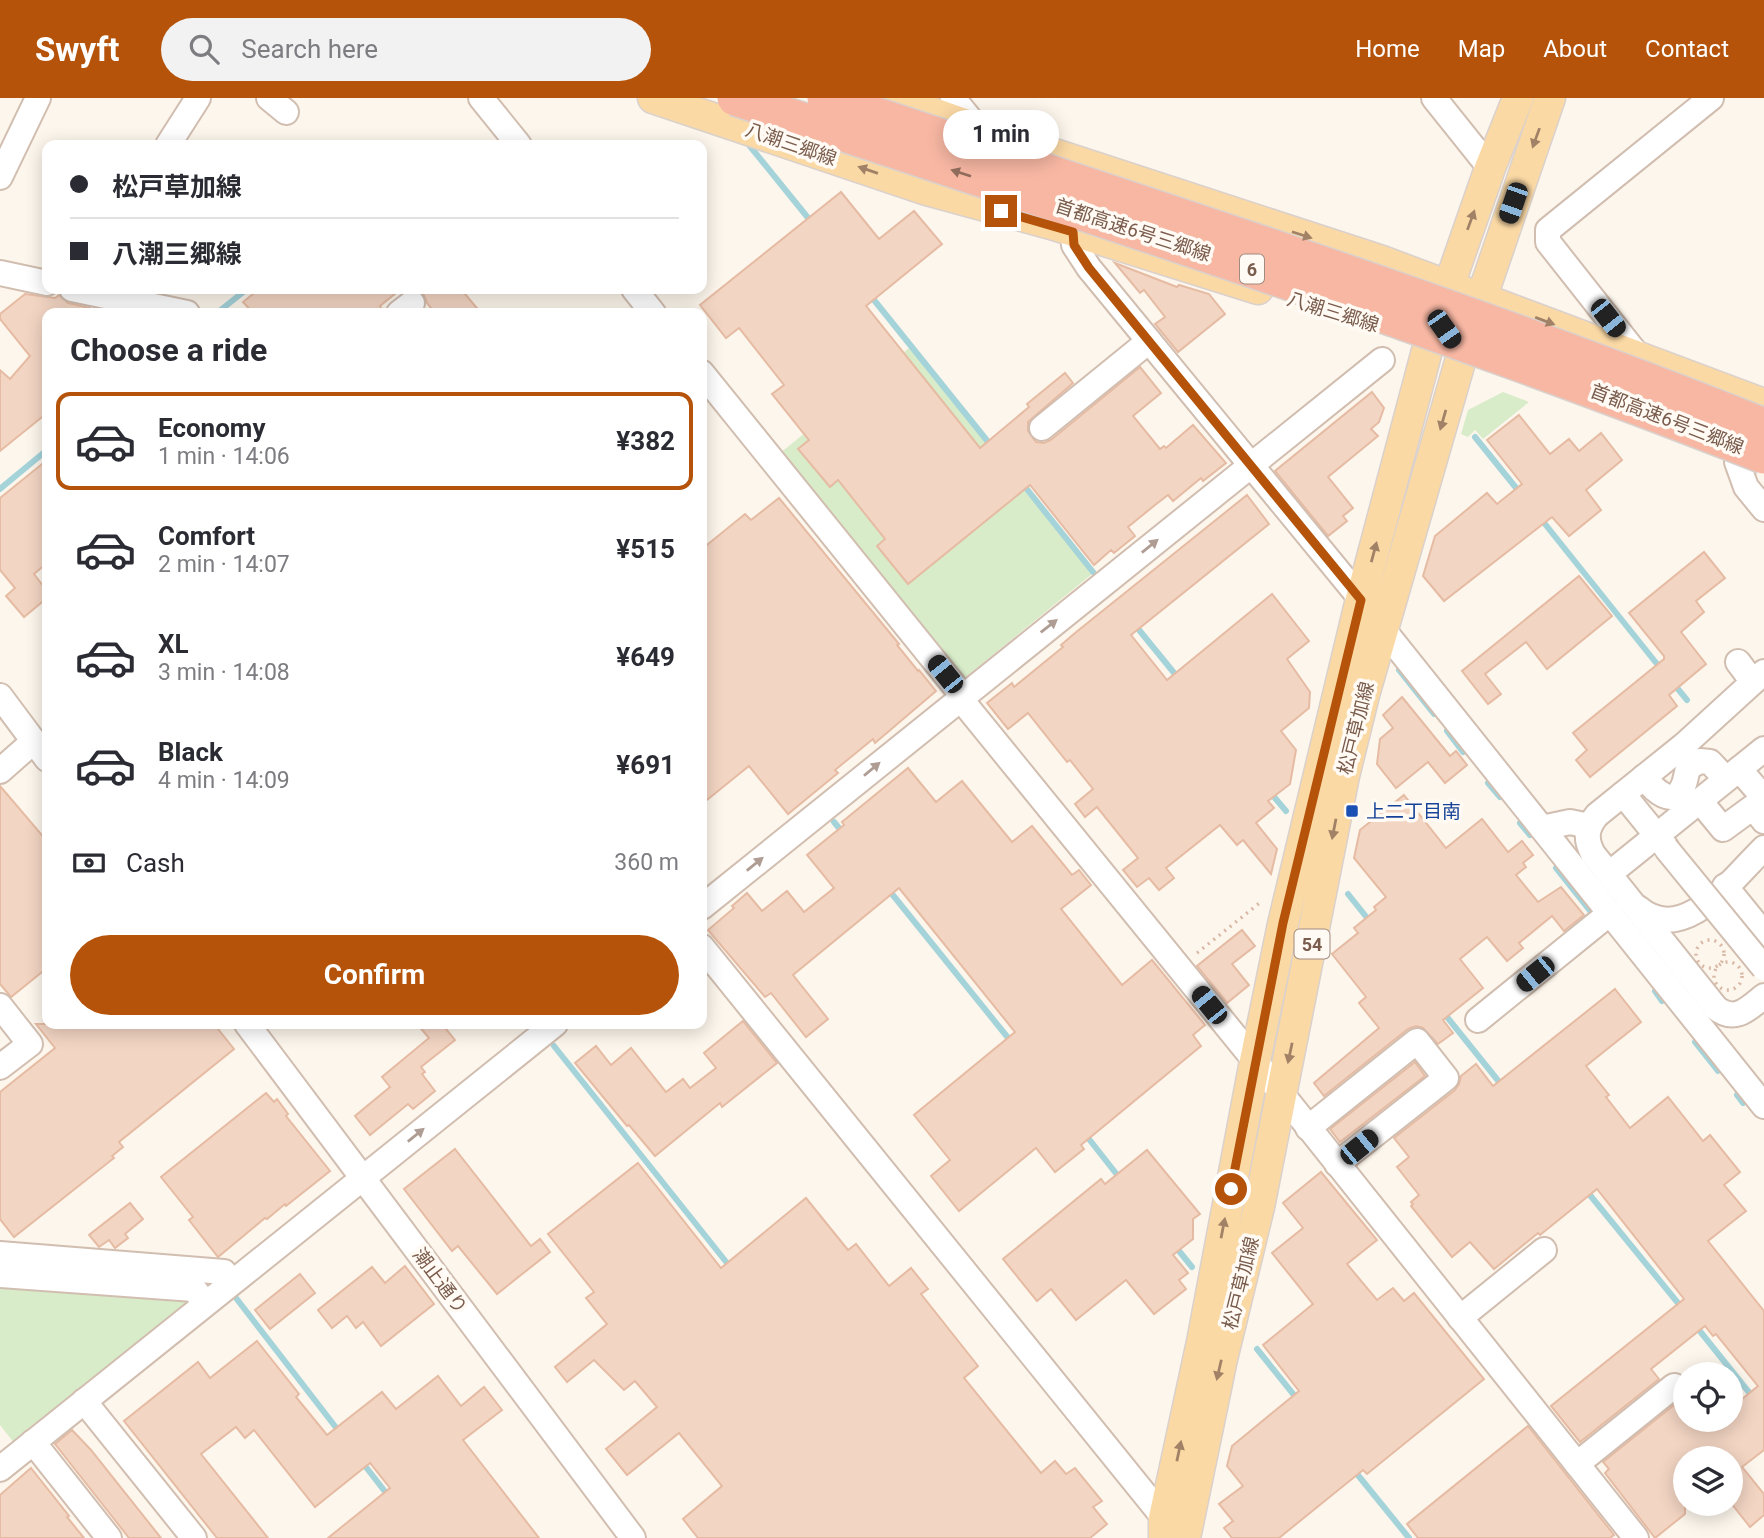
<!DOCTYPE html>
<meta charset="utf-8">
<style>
body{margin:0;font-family:Roboto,"Noto Sans JP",sans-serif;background:#f2f2f3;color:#2b2b33;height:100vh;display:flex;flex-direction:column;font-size:26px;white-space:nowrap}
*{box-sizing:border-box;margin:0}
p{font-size:23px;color:#7c7c81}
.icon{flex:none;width:38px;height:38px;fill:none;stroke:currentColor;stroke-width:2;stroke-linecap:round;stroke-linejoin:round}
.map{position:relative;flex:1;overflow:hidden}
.side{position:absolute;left:42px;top:210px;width:665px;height:721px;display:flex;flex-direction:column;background:#fff;border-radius:14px;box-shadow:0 4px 18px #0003}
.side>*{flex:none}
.top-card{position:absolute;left:42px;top:42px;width:665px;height:154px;border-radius:14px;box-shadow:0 4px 18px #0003;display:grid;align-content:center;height:154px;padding:0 28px;background:#fff}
.tools{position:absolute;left:1673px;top:1264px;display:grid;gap:14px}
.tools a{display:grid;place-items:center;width:70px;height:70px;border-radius:50%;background:#fff;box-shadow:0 4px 18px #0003;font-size:35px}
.end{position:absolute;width:32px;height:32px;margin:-16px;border:9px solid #b45309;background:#fff;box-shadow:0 0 0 4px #fff}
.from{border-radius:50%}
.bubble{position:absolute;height:49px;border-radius:24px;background:#fff;box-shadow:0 4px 18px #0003;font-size:23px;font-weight:700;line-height:49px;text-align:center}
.car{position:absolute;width:21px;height:42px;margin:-21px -10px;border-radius:9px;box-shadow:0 0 5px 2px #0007;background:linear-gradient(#222 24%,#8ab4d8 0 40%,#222 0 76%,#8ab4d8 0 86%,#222 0)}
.top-card b{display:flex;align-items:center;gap:24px;height:66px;font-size:26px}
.top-card b+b{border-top:2px solid #e1e1e2}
.top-card i{width:18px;height:18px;background:#2b2b33}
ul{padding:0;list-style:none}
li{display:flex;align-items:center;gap:21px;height:98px;margin:0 14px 10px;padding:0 14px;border:4px solid transparent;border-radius:14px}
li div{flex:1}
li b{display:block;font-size:26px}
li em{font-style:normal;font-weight:700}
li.selected{border-color:#b45309}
li>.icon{width:63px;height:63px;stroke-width:1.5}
h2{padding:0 28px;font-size:32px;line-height:84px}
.pay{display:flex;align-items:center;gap:18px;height:77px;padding:0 28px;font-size:26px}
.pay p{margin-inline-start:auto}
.primary-button{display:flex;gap:14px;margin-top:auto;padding:14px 28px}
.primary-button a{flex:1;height:80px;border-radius:42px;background:#b45309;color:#fff;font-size:28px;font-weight:700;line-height:80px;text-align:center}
header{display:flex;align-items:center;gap:42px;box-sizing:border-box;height:98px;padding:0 35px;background:#b45309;color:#fff}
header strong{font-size:33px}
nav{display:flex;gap:38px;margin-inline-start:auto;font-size:24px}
.search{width:490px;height:63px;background:#f2f2f3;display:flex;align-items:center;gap:18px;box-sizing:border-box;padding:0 24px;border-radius:38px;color:#7c7c81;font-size:26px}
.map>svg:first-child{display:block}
</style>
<header>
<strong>Swyft</strong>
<div class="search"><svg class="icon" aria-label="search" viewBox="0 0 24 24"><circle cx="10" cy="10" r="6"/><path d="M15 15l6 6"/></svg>Search here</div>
<nav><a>Home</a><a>Map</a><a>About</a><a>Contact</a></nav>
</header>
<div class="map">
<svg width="1764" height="1440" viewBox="0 0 1764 1440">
<rect width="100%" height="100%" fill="#fdf6ec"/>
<g fill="#d8ecc9">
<polygon points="909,250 1092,476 962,582 779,356"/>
<polygon points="1503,294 1529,304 1483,341 1475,332 1468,339 1461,336 1468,312"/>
<polygon points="0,1184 184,1200 186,1207 15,1346 0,1327"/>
</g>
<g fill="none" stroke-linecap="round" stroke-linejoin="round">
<g stroke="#a5d3da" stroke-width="6">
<polyline points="749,47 813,126"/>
<polyline points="404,191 423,215"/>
<polyline points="870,197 993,350"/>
<polyline points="217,215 247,191"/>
<polyline points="1475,339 1521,396"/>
<polyline points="1022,385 1093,474"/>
<polyline points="0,391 47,352"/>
<polyline points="1541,421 1661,571"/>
<polyline points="1135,527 1179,581"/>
<polyline points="1399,572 1434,616"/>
<polyline points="1673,585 1687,602"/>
<polyline points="1447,633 1463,654"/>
<polyline points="1488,685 1500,699"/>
<polyline points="1269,693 1286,713"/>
<polyline points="834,724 844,736"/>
<polyline points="1520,725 1530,737"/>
<polyline points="1556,770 1591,814"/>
<polyline points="888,791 1013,946"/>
<polyline points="1348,796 1372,826"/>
<polyline points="1655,893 1662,903"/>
<polyline points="1443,914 1504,990"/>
<polyline points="1695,944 1718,973"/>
<polyline points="554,948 727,1165"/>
<polyline points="1737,997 1743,1005"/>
<polyline points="1085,1036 1122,1083"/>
<polyline points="1585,1091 1682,1210"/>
<polyline points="1175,1148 1192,1169"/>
<polyline points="236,1200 341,1336"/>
<polyline points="1695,1227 1764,1313"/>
<polyline points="1257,1251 1298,1302"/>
<polyline points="362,1364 390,1400"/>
<polyline points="1353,1371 1409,1440"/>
</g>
</g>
<g fill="#f3d5c3" stroke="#e6bba3" stroke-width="2">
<polygon points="841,94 879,141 914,113 942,146 866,208 980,350 1029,309 1027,306 1065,275 1073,285 1028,324 1028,333 1036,344 1044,345 1051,342 1140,269 1161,295 1133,318 1160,351 1164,348 1166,350 1193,327 1226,365 1203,383 1201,380 1173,403 1168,397 1155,407 1128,429 1135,438 1114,455 1111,452 1094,467 1030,387 908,486 877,448 885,441 838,382 830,389 798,351 809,342 772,296 784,287 739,230 726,240 700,207"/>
<polygon points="1115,165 1177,189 1179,187 1209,196 1225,216 1178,254 1155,226 1165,219 1144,192 1140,195"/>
<polygon points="259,191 401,191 380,208 384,215 253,215 243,204"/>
<polygon points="416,191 461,191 481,215 435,215 427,205 423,195"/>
<polygon points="25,196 55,200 59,197 68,205 90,210 90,215 47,215 47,315 0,353 0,272 10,281 30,258 0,221 0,216"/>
<polygon points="1372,294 1384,310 1379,324 1371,331 1378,338 1328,379 1353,410 1343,418 1347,423 1328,438 1275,373"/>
<polygon points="1519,317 1550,356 1569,341 1579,353 1601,335 1622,362 1586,392 1601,412 1569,438 1552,419 1444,503 1423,478 1435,438 1487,395 1497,406 1522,386 1487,342"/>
<polygon points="47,362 47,465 34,476 47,493 47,500 24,519 6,498 15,490 0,472 0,400"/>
<polygon points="1247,397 1269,426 1131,537 1167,582 1272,496 1309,543 1287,561 1310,594 1309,610 1281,633 1296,652 1290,686 1268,703 1274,710 1256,725 1277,751 1271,776 1243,742 1237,747 1220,727 1166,770 1174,780 1159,792 1149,780 1137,789 1123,772 1138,760 1097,709 1085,719 1075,706 1093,691 1070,662 1067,664 1028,615 1008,631 987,605 1012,585 1014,589 1063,549 1061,547 1075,535"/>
<polygon points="779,400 899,546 897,547 918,573 919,572 936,593 875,645 873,641 835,672 838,675 788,716 749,668 702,706 702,451 745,416 751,422"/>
<polygon points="1704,454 1725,480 1696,503 1704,514 1681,534 1706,566 1669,597 1677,608 1590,679 1576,662 1587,652 1573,635 1664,561 1664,558 1629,515"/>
<polygon points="1579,478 1612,518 1547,571 1526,544 1485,576 1501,596 1488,606 1462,573"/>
<polygon points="1402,599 1450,658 1456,653 1467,667 1445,685 1428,664 1396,690 1377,666 1380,641 1393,630 1383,617"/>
<polygon points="908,670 936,704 962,683 1012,744 1032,728 1072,777 1079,772 1091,787 1061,811 1122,887 1152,862 1205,927 1193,937 1201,948 1081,1047 1084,1051 1055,1074 1036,1050 959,1113 931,1078 950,1062 914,1017 1015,934 899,790 793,877 828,921 806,939 771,895 765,899 708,832 734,810 732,808 747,795 762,813 787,793 804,814 834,790 807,757 844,727 842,724"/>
<polygon points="0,688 47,743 47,870 11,899 0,886"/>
<polygon points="1404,697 1446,750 1482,721 1508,754 1522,743 1533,757 1523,765 1526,769 1516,777 1538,804 1561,789 1584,817 1564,833 1552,818 1519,845 1523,850 1507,863 1487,839 1460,861 1483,890 1443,922 1453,935 1438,946 1423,930 1416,928 1408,931 1324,998 1314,985 1379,930 1359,905 1366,899 1332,856 1358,835 1354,830 1376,812 1374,809 1386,799 1354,760 1360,732"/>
<polygon points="1242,832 1255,848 1232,866 1249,887 1227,905 1197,868"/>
<polygon points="1615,891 1641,924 1586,968 1609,997 1606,999 1630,1030 1668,999 1703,1043 1710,1037 1740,1074 1724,1087 1746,1113 1708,1143 1764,1213 1764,1352 1742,1369 1764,1396 1764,1417 1750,1429 1731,1405 1731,1360 1685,1360 1685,1416 1655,1440 1605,1375 1609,1371 1603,1364 1674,1307 1685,1321 1731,1321 1731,1310 1758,1288 1716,1236 1713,1238 1705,1228 1651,1271 1659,1281 1580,1344 1551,1308 1684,1201 1597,1091 1540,1137 1538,1135 1494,1171 1470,1144 1452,1159 1411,1108 1413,1106 1411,1104 1419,1097 1397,1069 1409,1059 1394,1040 1455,992 1459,986 1461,978 1476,966 1493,988"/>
<polygon points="743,923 777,965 722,1009 720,1005 655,1058 629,1027 627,1028 575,965 596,948 611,967 631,950 666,994 683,981 690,990 716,970 704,955"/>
<polygon points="36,926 214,926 234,951 119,1044 123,1049 112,1058 114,1060 14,1139 0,1121 0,994 55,950"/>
<polygon points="417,926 442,926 455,942 421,969 425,974 422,976 435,993 413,1011 408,1006 370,1037 355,1018 390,989 382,979 429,940"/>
<polygon points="1415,964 1425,978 1340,1044 1330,1031"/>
<polygon points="266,995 274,1004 277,1001 288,1016 286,1018 330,1073 286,1108 285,1106 267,1121 265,1120 218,1159 189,1122 193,1119 161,1079"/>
<polygon points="455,1051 531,1148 540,1141 550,1154 497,1196 458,1148 452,1153 404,1091"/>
<polygon points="1147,1052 1200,1116 1193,1121 1193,1141 1173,1157 1188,1175 1179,1182 1186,1191 1154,1216 1126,1182 1076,1222 1051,1191 1037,1203 1003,1161 1101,1081 1105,1086"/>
<polygon points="638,1065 721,1170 806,1100 848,1152 856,1146 889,1188 911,1170 928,1191 921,1196 978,1268 964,1280 1041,1375 1055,1363 1066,1376 1075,1370 1102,1403 1093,1409 1107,1426 1090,1440 698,1440 683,1421 722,1388 679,1335 627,1377 606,1351 657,1309 635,1283 624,1292 594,1262 567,1284 555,1269 607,1226 586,1200 594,1194 548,1136"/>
<polygon points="1321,1074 1377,1142 1347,1166 1377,1202 1393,1190 1404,1203 1414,1195 1484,1281 1367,1376 1363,1372 1279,1440 1232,1440 1224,1430 1233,1423 1219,1406 1243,1388 1227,1368 1232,1348 1299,1293 1263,1247 1313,1206 1272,1155 1303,1130 1283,1105"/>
<polygon points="130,1105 143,1121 125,1136 128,1140 115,1150 109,1142 99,1149 89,1137"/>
<polygon points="405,1168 434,1206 381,1248 363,1224 356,1230 347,1218 332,1230 318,1212 372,1169 385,1185"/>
<polygon points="300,1176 315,1195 270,1231 255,1212"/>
<polygon points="257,1243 299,1296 296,1299 327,1337 382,1294 396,1311 438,1278 461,1308 484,1289 502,1312 463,1342 539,1440 328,1440 390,1390 370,1365 315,1409 254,1332 245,1340 236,1329 201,1356 268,1440 217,1440 124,1323 198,1264 210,1280"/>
<polygon points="1528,1328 1614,1437 1610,1440 1418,1440 1407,1426"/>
<polygon points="72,1332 91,1352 161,1440 129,1440 118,1426 55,1346"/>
<polygon points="31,1370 69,1418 67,1419 84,1440 0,1440 0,1397"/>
</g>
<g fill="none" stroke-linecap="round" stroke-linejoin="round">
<g stroke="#d1beb0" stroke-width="28">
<g id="minor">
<polyline points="269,0 286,14"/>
<polyline points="481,0 519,47"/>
<polyline points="953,0 978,31"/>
<polyline points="1434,0 1490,70"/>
<polyline points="168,47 198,0"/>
<polyline points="0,79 38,0"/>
<polyline points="1073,134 1074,147 1089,170 1361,501"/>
<polyline points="0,175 47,185"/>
<polyline points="72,191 187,215"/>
<polyline points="634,191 653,215"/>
<polyline points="399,215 412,205"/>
<polyline points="1638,258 1548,144 1548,132 1711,0"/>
<polyline points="702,275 962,597"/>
<polyline points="1042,330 1149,243"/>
<polyline points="1744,336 1737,364 1746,389 1764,411"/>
<polyline points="1382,530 1764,1008"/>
<polyline points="1738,564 1753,584"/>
<path d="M 1764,574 L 1684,647 L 1597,717 C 1586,730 1585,741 1593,756 L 1716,910 C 1735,925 1748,911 1764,898"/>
<polyline points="0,598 47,661"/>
<polyline points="959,599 1282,996 1636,1440"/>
<polyline points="1739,671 1758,693 1764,696"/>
<polyline points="0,673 34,643"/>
<path d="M 1644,679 C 1653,691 1674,713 1684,686 C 1686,681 1686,675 1689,669 L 1700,663 L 1710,664 L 1726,681"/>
<polyline points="1623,696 1666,749"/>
<polyline points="1700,703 1723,731 1753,709 1764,723"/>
<polyline points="1542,730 1570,724 1589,728"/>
<polyline points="1609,776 1764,651"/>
<polyline points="1725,788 1764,836"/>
<polyline points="702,809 1382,262"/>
<path d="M 1638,810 C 1684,849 1733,780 1764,750"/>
<polyline points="702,849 1164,1420"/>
<polyline points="0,908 30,946 0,969"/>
<polyline points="1478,922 1610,815"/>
<polyline points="247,926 633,1440"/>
<polyline points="1308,1030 1417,943 1446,980 1337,1066"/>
<polyline points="0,1156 224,1174 232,1184"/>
<polyline points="0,1177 194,1191 205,1205"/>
<polyline points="1460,1220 1544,1152"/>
<polyline points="84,1303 194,1440"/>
<polyline points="33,1344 109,1440"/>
<polyline points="1577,1366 1674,1288"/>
<polyline points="0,1371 555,926"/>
</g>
</g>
<g stroke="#dad1cd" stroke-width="33">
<g id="major">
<polyline points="653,0 927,92 1051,126 1258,191"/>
<polyline points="891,0 978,31 1382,163 1764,306"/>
<polyline points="1164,1440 1164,1420 1202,1244 1255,963 1283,826 1361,501 1429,245 1490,70 1518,0"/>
<polyline points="1185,1440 1222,1261 1259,1109 1344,678 1364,597 1462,257 1550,0"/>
</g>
</g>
<g stroke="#d9b8a5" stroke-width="3.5" stroke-dasharray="2 5" stroke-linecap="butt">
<circle cx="1710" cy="856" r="14"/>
<polyline points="1197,855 1262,803"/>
<circle cx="1728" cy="878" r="14"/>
</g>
<use href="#minor" stroke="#fff" stroke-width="24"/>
<use href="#major" stroke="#fbd9a5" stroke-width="30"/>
<g stroke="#d1beb0" stroke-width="28" stroke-linecap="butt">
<polyline id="minor-bridge" points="1666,750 1764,870"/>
</g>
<g stroke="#dad1cd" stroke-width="38" stroke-linecap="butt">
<g id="highway-bridge">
<path d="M 735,0 C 1080,114 1426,225 1764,358"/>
<path d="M 825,0 C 1139,105 1456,205 1764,328"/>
</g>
</g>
<use href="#minor-bridge" stroke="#fff" stroke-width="24"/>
<use href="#highway-bridge" stroke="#f7b7a3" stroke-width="35"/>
</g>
<defs><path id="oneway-solid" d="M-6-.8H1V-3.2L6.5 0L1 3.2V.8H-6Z" transform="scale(1.75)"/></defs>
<g fill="#a18267">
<use href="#oneway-solid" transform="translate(1536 40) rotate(110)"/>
<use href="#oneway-solid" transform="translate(868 72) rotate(-161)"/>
<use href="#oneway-solid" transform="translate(1471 122) rotate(-70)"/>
<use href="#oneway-solid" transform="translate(1302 137) rotate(18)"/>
<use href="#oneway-solid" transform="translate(1545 223) rotate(21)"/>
<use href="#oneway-solid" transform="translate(1443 322) rotate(106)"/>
<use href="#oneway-solid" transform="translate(1374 454) rotate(-75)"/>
<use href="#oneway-solid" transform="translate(1334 731) rotate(101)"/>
<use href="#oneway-solid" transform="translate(1290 955) rotate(102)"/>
<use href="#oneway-solid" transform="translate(1223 1130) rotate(-79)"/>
<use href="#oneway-solid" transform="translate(1219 1272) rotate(103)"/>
<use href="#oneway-solid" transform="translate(1179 1353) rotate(-78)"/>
</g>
<use fill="#936e5e" href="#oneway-solid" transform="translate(961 75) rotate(-162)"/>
<g fill="#af9d94">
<use href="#oneway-solid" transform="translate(1150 448) rotate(-39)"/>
<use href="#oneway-solid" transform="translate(1049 528) rotate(-38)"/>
<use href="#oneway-solid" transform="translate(872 671) rotate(-40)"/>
<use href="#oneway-solid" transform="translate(755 766) rotate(-39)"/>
<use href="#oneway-solid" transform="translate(416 1037) rotate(-39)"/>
</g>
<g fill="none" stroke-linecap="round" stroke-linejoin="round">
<polyline stroke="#b45309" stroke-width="9" points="1001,113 1073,134 1074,147 1089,170 1361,502 1283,825 1231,1091"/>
</g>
<rect fill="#1a4fb4" stroke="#fffaf3" stroke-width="2.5" x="1345" y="706" width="14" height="14" rx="3.5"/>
<g text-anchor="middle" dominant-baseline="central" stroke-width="7" stroke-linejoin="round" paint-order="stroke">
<g fill="#fffaf3" stroke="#a28b7f" stroke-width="2">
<rect x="1240" y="156.5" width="24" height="29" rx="5"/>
<rect x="1294.5" y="831.5" width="35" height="29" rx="5"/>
</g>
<g font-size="18" font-weight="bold" fill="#7a5c4d">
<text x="1252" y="171">6</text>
<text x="1312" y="846">54</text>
</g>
<g font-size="19" fill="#7a5c4d" stroke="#fffaf3">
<text transform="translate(791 46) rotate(19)">八潮三郷線</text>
<text transform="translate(1133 132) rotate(18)">首都高速6号三郷線</text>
<text transform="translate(1333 214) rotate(17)">八潮三郷線</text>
<text transform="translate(1667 321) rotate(21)">首都高速6号三郷線</text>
<text transform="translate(1356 630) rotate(-76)">松戸草加線</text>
<text transform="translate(440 1183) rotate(53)">潮止通り</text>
<text transform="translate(1241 1185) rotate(-76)">松戸草加線</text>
</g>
<g font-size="19" fill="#164399" stroke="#fffaf3" text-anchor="start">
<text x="1366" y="713">上二丁目南</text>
</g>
</g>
</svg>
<div class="tools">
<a><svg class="icon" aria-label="locate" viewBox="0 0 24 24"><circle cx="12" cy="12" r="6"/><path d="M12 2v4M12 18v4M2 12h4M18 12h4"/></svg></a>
<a><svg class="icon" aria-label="layers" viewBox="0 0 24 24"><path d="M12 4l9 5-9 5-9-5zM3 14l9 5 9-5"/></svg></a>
</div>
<i class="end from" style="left:1231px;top:1091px"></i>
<i class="end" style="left:1001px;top:113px"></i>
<div class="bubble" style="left:943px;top:12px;width:116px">1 min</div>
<i class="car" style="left:1513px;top:105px;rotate:199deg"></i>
<i class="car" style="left:1608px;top:220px;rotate:142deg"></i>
<i class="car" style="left:1444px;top:231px;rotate:145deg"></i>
<i class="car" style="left:945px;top:576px;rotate:321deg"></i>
<i class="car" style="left:1535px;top:876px;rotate:231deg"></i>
<i class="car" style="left:1209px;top:907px;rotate:321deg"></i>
<i class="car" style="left:1359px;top:1049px;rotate:51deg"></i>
<div class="top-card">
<b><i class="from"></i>松戸草加線</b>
<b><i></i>八潮三郷線</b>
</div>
<section class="side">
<h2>Choose a ride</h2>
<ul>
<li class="selected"><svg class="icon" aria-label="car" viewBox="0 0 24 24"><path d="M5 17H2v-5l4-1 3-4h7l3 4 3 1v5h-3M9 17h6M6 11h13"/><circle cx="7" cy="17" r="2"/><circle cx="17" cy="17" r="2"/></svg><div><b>Economy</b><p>1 min · 14:06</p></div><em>¥382</em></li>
<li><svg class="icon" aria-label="car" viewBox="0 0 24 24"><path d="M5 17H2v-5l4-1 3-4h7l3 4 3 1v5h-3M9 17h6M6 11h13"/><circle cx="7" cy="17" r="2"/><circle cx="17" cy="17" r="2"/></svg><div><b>Comfort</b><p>2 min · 14:07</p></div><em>¥515</em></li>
<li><svg class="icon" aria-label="car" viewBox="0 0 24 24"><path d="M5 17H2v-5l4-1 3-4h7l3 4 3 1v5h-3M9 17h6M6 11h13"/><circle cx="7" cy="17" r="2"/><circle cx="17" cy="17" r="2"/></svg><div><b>XL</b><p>3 min · 14:08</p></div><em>¥649</em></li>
<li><svg class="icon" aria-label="car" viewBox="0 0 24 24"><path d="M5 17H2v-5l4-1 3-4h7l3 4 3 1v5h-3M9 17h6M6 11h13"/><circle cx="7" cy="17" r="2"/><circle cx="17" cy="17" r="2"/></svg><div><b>Black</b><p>4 min · 14:09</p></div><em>¥691</em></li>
</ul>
<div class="pay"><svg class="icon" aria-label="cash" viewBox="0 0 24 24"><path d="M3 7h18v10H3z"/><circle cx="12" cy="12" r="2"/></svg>Cash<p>360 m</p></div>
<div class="primary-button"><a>Confirm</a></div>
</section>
</div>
